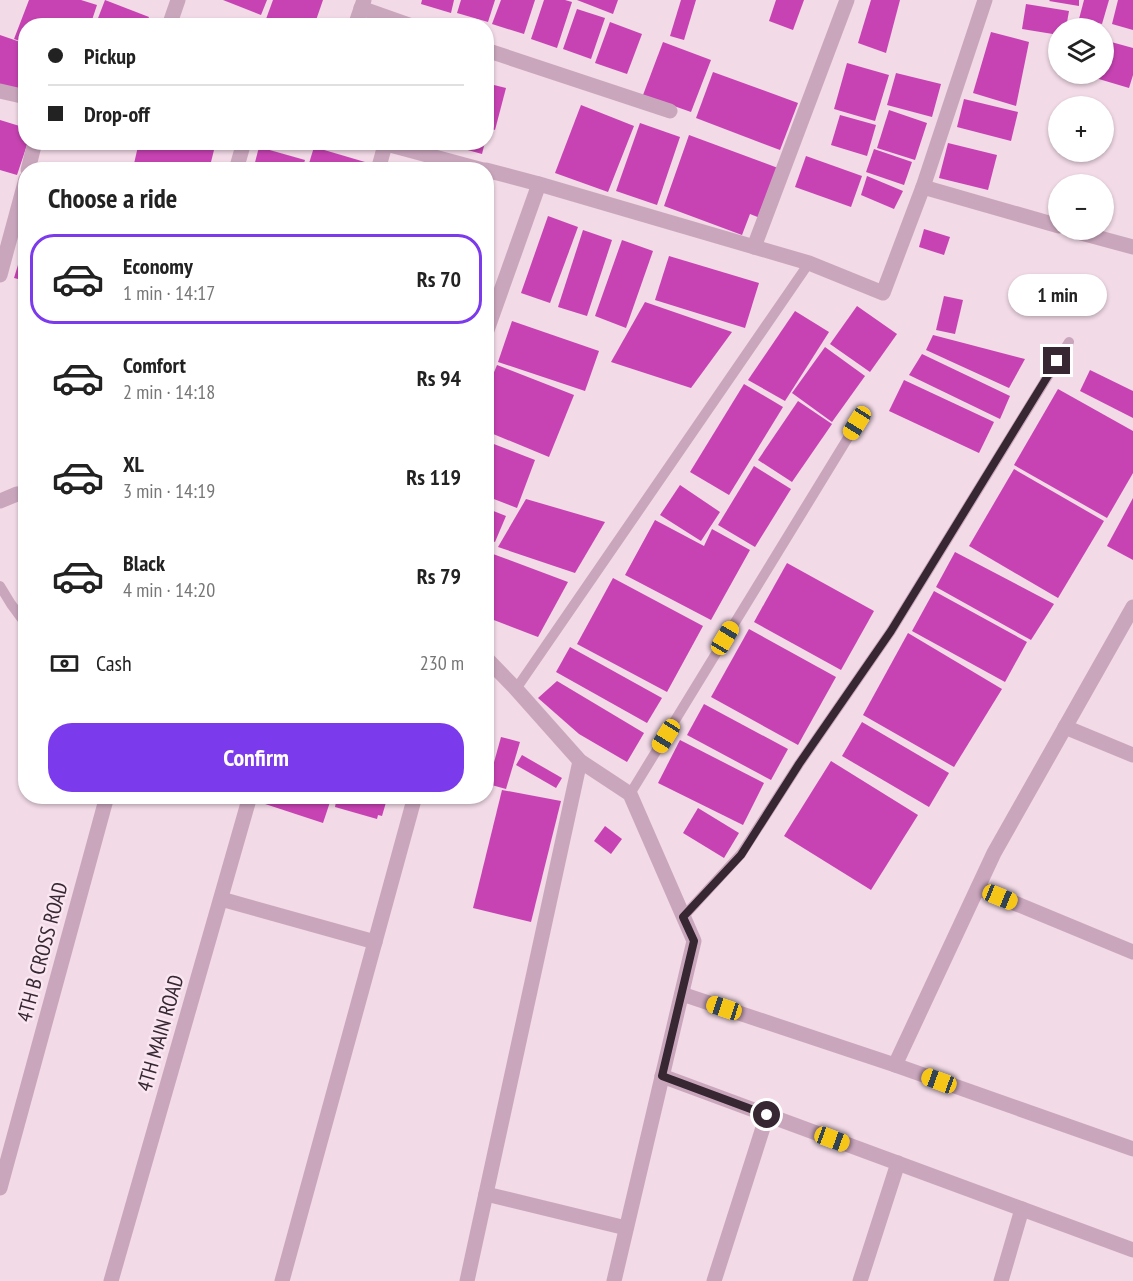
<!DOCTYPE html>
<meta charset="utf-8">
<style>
body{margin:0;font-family:"PT Sans Narrow",sans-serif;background:#f2f2f2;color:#222;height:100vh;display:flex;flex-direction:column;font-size:22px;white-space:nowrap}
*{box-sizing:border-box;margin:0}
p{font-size:20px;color:#767676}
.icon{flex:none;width:33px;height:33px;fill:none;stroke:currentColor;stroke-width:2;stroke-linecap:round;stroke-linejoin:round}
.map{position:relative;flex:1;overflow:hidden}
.sheet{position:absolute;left:18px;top:162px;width:476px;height:642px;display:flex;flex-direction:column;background:#fff;border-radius:24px;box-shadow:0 2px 4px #0004}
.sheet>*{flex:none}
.guide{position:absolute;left:18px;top:18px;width:476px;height:132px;border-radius:24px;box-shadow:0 2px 4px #0004;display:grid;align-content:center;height:132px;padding:0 30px;background:#fff}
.tools{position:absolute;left:1048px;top:18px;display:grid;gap:12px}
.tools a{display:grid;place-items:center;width:66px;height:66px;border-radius:50%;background:#fff;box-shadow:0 2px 4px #0004;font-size:30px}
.end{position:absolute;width:27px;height:27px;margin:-14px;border:8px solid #362732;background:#fff;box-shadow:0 0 0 3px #fff}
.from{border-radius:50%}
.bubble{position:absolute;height:42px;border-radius:21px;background:#fff;box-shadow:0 2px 4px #0004;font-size:20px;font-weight:800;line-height:42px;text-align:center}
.car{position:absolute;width:18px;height:36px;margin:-18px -9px;border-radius:8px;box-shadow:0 0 4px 2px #0007;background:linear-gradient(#f5c518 24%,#345 0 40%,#f5c518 0 76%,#345 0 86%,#f5c518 0)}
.guide b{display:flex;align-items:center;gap:21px;height:57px;font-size:22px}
.guide b+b{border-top:2px solid #e0e0e0}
.guide i{width:15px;height:15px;background:#222}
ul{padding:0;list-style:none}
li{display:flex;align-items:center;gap:18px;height:90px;margin:0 12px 9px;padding:0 18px;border:3px solid transparent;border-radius:24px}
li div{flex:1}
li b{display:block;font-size:22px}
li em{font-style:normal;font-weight:800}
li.current{border-color:#7c3aed}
li>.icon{width:54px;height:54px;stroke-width:1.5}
h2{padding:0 30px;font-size:27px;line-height:72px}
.pay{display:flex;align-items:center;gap:15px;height:66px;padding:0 30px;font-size:22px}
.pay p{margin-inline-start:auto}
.cta{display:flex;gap:12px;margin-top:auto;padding:12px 30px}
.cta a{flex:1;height:69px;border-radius:24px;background:#7c3aed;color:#fff;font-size:24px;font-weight:800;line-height:69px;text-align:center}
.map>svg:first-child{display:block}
</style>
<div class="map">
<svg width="1133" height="1281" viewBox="0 0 1133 1281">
<rect width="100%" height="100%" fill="#f2dae7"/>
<g fill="#c743b3">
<polygon points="29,0 81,0 97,5 90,26 26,26 26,43 14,39"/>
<polygon points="105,0 149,17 145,26 95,26"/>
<polygon points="223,0 267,0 261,15"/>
<polygon points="273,0 323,0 314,26 286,26 266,19"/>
<polygon points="422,0 454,0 451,13 421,4"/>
<polygon points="461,0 495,0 488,22 457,13"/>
<polygon points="501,0 535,0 524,34 492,24"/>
<polygon points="544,0 565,0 572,2 557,48 531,39"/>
<polygon points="577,0 618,0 613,14"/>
<polygon points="681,0 696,0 684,40 670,36"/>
<polygon points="776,0 804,0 793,30 769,21"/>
<polygon points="871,0 900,0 886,53 858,43"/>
<polygon points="1050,0 1079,0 1079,6 1049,1"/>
<polygon points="1084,0 1109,0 1102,24 1079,19"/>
<polygon points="1118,0 1133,0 1133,30 1112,24"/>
<polygon points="1026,4 1069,11 1066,28 1059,28 1059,35 1022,29"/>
<polygon points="577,9 605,18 591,59 563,49"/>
<polygon points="610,22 642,34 627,74 595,63"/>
<polygon points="991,32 1029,42 1016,106 973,93"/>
<polygon points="0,35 26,44 26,93 0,84"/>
<polygon points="1104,40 1133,48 1133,75 1129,88 1082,74 1104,74"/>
<polygon points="663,42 711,60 691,112 643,95"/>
<polygon points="847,63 889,75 875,121 834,109"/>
<polygon points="713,72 798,103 780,150 696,118"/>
<polygon points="896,73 941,84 932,117 887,105"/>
<polygon points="486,83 506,88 495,130 486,127"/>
<polygon points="964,99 1018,112 1011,141 957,127"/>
<polygon points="581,105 634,126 608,192 555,173"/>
<polygon points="889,110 927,123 915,160 877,148"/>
<polygon points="840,115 876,125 867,156 831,145"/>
<polygon points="0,120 26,128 26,142 28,142 17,175 0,170"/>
<polygon points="640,123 680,137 657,205 616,191"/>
<polygon points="689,135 778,168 760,218 750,214 742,235 664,206"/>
<polygon points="139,142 216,142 209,170 140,170 133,168"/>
<polygon points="454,142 485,142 482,154 453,146"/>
<polygon points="948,143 997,155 988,190 939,178"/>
<polygon points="259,147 305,160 302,170 253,170"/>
<polygon points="314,147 365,162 363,170 307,170"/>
<polygon points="874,149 912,162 904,185 866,172"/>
<polygon points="806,156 862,176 851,207 795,187"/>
<polygon points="867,176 903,191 894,209 861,195"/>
<polygon points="548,216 578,227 550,303 521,293"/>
<polygon points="924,229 950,237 944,255 919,247"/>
<polygon points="583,230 612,240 587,316 558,307"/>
<polygon points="622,240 653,251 626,328 595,316"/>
<polygon points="25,242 26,242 26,281 14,278"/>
<polygon points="669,256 759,283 745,328 655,300"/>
<polygon points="944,296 963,300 955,334 936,330"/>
<polygon points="645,302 732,332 691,388 611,362"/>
<polygon points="857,306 897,334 870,372 830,344"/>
<polygon points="795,311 829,332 785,401 748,380"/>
<polygon points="512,321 599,351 585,391 498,362"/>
<polygon points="933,335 1025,359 1009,388 926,350"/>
<polygon points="825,347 865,376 832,422 792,393"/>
<polygon points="922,354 1010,396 1000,419 909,375"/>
<polygon points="497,365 574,395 549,457 486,431 486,392"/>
<polygon points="1090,370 1133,391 1133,418 1080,391"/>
<polygon points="904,380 994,422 979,453 889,411"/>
<polygon points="744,384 783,407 729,495 690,472"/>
<polygon points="1058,389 1133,431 1133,473 1107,518 1014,465"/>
<polygon points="798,401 832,424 792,482 758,460"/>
<polygon points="486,441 535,460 517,508 486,496"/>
<polygon points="754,466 791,489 755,547 718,525"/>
<polygon points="1014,469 1104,521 1058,598 969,546"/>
<polygon points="680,485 720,512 701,541 660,515"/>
<polygon points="1133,498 1133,560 1107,546"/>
<polygon points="526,499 605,522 575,573 498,547"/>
<polygon points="486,508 506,516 495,542 486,539"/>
<polygon points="655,520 704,546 712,529 750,550 711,620 625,575"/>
<polygon points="955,552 1054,604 1031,640 936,587"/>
<polygon points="493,554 568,582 538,637 486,617 486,567"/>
<polygon points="787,563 874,611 841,670 754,622"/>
<polygon points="613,578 703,626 667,692 577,644"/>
<polygon points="934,591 1027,642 1005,682 912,631"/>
<polygon points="749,629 836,677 798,745 711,697"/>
<polygon points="908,633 1002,689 954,767 863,715"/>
<polygon points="570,647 662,698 647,723 556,672"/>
<polygon points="557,681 644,733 627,762 579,734 538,698"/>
<polygon points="704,704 788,749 771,780 687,735"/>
<polygon points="862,722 949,773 929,807 842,756"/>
<polygon points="501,737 520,742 506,789 488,784"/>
<polygon points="680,740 764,783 743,825 658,783"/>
<polygon points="522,755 562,778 556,788 516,765"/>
<polygon points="831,761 918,815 871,890 784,836"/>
<polygon points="502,790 561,801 531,922 473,908"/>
<polygon points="257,796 332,796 323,823 256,801"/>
<polygon points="337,796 384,796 383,798 387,799 382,816 378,815 377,819 335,807"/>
<polygon points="698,808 739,833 724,858 683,833"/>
<polygon points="605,826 622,839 611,854 594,841"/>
</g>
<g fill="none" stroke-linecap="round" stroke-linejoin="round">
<g stroke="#caa6bd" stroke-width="10">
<polyline points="0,586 11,604 25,623"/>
<polyline points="516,689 809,263"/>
<polyline points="630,794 857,423"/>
<polyline points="683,917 741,854 799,764 891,631 1069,342"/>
</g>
<g stroke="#caa6bd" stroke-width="15">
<polyline points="361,8 412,26"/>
<polyline points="169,26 178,0"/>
<polyline points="486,50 670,111"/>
<polyline points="0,91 26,97"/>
<polyline points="379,142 483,170"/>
<polyline points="28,170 35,142"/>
<polyline points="378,170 385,145"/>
<polyline points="486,170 539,184 809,263 883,293 923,187 1059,226"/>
<polyline points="923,187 985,0"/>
<polyline points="1070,230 1133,247"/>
<polyline points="754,247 847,0"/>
<polyline points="0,275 26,179"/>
<polyline points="486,333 539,184"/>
<polyline points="1133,607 994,853 895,1065 1133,1149"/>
<polyline points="1065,727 1133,755"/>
<polyline points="978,888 1133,952"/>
<polyline points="221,899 375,942"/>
<polyline points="682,994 895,1065"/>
<polyline points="662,1076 1133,1250"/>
<polyline points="0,1188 107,796"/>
<polyline points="486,1194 626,1228"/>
<polyline points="111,1281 250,796"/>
<polyline points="282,1281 415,796"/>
<polyline points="467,1281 580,761"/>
<polyline points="714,1281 767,1115"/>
<polyline points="860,1281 898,1163"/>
<polyline points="1001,1281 1022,1209"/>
</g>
<g stroke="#caa6bd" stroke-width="15">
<polyline points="355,26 364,0"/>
<polyline points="236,170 244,142"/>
<polyline points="0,501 17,494 26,493"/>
<polyline points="486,658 516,689 580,761 630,794 694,941 614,1281"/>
</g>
</g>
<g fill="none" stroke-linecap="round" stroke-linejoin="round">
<polyline stroke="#362732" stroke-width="8" points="767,1115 662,1076 694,941 683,917 741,855 799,764 891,631 1057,361"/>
</g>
<g text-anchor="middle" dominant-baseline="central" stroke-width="5" stroke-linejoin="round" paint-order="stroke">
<g font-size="21" fill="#362732" stroke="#f9e6f1">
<text transform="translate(42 952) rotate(-75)">4TH B CROSS ROAD</text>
<text transform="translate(160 1033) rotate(-74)">4TH MAIN ROAD</text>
</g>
</g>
</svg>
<div class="tools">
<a><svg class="icon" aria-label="layers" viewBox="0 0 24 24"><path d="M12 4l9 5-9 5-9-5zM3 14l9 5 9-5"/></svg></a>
<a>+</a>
<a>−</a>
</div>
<i class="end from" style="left:767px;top:1115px"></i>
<i class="end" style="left:1057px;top:361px"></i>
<div class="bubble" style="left:1008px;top:274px;width:99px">1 min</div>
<i class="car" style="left:857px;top:423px;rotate:212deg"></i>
<i class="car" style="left:725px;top:638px;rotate:31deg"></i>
<i class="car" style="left:666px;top:736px;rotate:212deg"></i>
<i class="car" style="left:1000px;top:897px;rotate:112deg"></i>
<i class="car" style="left:724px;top:1008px;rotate:288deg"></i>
<i class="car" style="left:939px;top:1081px;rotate:290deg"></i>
<i class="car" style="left:832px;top:1139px;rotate:110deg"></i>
<div class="guide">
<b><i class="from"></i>Pickup</b>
<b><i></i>Drop-off</b>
</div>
<section class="sheet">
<h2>Choose a ride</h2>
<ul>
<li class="current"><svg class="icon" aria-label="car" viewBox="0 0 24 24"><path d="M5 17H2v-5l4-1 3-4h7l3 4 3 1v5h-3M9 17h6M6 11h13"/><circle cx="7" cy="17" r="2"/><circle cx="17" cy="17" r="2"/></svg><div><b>Economy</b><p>1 min · 14:17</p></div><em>Rs 70</em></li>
<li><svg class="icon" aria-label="car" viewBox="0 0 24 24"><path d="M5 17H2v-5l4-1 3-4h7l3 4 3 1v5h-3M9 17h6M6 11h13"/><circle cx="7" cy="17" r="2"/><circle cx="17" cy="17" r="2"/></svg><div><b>Comfort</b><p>2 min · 14:18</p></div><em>Rs 94</em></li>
<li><svg class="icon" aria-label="car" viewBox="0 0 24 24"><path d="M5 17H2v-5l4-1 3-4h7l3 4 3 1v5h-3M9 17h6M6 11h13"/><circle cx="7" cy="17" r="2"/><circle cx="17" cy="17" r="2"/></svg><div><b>XL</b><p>3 min · 14:19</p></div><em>Rs 119</em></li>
<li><svg class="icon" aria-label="car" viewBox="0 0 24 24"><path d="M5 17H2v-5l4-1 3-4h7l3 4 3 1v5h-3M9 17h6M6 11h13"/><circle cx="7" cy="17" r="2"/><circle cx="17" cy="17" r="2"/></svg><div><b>Black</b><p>4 min · 14:20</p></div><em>Rs 79</em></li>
</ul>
<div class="pay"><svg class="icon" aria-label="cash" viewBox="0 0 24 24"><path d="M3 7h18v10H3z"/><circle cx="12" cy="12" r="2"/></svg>Cash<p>230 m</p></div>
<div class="cta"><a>Confirm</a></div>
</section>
</div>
